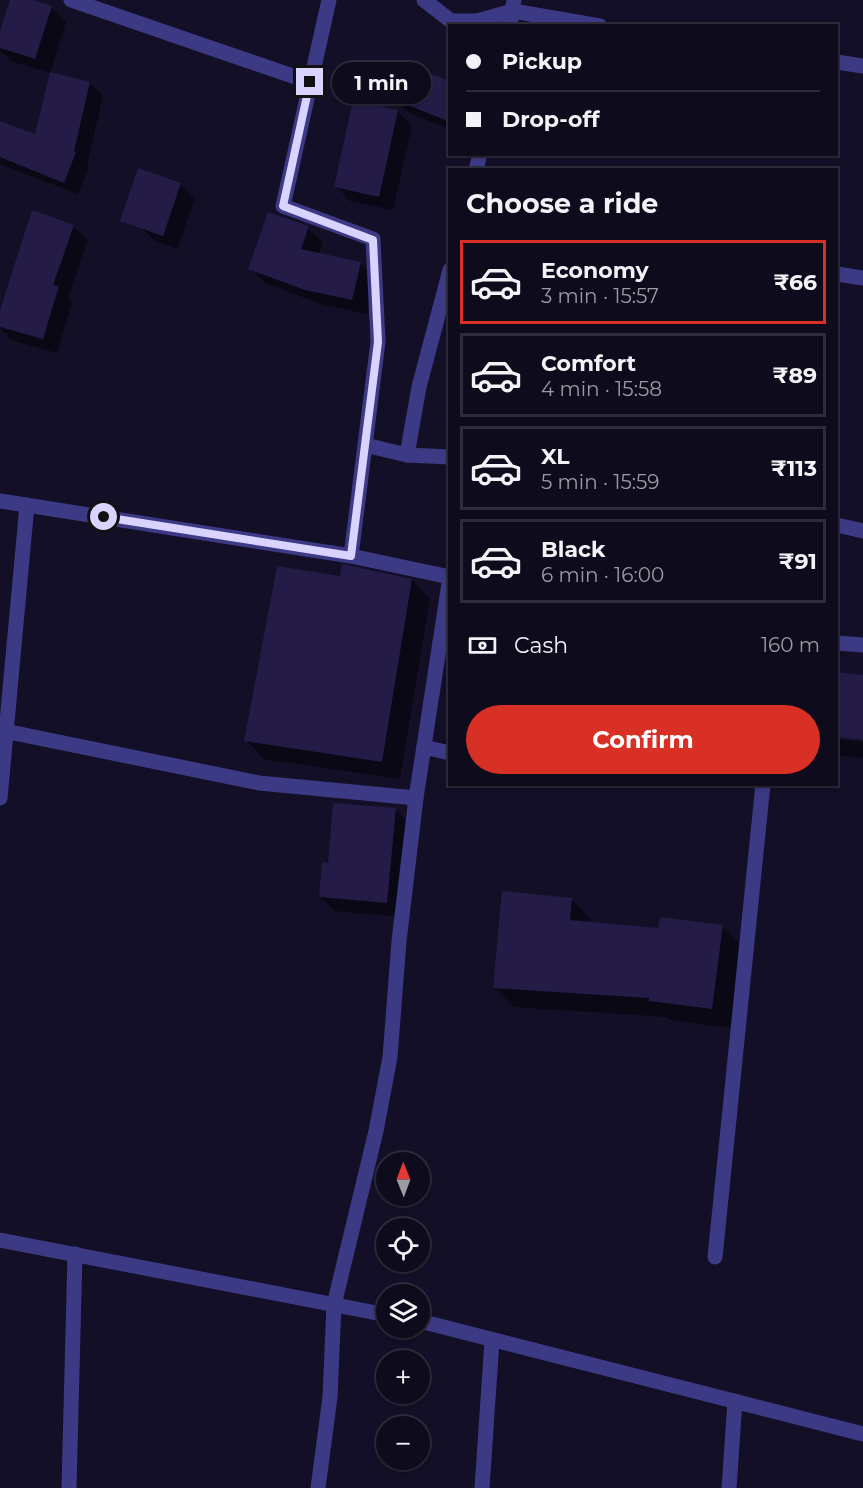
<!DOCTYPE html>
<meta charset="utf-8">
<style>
body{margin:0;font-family:Montserrat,sans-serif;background:#1c1929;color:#f1f3f6;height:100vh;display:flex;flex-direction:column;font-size:22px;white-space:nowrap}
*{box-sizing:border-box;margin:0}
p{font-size:20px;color:#9b9ba3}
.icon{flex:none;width:33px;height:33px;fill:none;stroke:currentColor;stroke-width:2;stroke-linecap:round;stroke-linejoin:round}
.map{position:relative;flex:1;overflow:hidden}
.sheet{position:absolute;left:448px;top:168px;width:390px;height:618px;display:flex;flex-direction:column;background:#0e0b1c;border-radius:0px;box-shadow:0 2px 4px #0004,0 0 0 2px #2e2b3b}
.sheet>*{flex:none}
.guide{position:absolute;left:448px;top:24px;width:390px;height:132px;border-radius:0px;box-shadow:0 2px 4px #0004,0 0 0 2px #2e2b3b;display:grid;align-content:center;height:132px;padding:0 18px;background:#0e0b1c}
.needle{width:39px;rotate:359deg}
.tools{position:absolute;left:376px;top:1152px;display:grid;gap:12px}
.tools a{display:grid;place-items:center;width:54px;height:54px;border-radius:50%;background:#0e0b1c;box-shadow:0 2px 4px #0004,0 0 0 2px #2e2b3b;font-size:30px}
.end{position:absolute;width:27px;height:27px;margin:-14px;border:8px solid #d9d4ff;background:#111;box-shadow:0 0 0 3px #111}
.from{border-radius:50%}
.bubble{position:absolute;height:42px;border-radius:21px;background:#0e0b1c;box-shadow:0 2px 4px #0004,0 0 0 2px #2e2b3b;font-size:20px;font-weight:700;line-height:42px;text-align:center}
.guide b{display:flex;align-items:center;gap:21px;height:57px;font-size:22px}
.guide b+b{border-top:2px solid #2e2b3b}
.guide i{width:15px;height:15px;background:#f1f3f6}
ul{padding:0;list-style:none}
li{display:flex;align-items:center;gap:18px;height:84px;margin:0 12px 9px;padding:0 6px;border:3px solid #2e2b3b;border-radius:0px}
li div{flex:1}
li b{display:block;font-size:22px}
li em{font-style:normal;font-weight:700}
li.current{border-color:#d93025}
li>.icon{width:54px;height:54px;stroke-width:1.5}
h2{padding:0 18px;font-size:27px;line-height:72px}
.pay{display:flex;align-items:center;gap:15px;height:66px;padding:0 18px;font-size:22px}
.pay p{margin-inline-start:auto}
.cta{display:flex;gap:12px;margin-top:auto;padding:12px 18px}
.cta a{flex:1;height:69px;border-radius:36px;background:#d93025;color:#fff;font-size:24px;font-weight:700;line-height:69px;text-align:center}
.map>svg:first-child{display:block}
</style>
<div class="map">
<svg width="863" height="1488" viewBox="0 0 863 1488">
<rect width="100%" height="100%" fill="#130f26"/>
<g fill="#0007">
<polygon points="12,0 29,0 51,7 66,22 50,73 11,61 0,50 0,36"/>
<polygon points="90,83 103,96 87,165 89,167 78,194 0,164 0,123 36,136"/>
<polygon points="450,83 450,129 409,113 395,99"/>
<polygon points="397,111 412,126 393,210 350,201 336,186"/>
<polygon points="180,184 195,199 177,249 155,241 141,227"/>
<polygon points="73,226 88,240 68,298 72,302 57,353 11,340 0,328 0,316"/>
<polygon points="308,228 323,242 318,255 360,263 374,278 367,314 321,304 265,283 250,268"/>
<polygon points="341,578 412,580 430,599 400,779 264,759 246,740"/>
<polygon points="837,739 863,742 863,758 837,755"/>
<polygon points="396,810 410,824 401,917 335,911 320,897 329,864"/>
<polygon points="571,899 590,918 590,923 660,929 722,926 742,946 731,1028 670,1020 667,1017 514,1007 494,987"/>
</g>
<g fill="#241b47">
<polygon points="10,0 33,0 52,6 35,59 0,48 0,31"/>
<polygon points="407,64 450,81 450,122 393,99"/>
<polygon points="50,72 90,82 74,151 76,152 64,183 0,157 0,121 35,134"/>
<polygon points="353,100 398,110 379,197 334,187"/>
<polygon points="138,168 181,183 163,236 120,221"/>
<polygon points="32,210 74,225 53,285 59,286 43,339 0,327 0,310"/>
<polygon points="268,212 309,226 301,249 361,262 352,300 305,290 248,269"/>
<polygon points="342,564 412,579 382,762 244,741 277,566 340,576"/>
<polygon points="837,672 863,675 863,740 837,737"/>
<polygon points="333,803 396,808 387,903 319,897 322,862 328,863"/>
<polygon points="502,891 572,898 570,920 658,928 660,917 723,925 712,1009 649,1001 649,998 493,988"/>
</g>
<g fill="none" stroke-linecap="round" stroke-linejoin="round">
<g stroke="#3d3a85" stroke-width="15">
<polyline points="71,0 310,82"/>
<polyline points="329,0 283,206 373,239 378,342 351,556"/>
<polyline points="424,0 451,21 477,21 513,11 600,26"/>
<polyline points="510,26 514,0"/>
<polyline points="837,62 863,66"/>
<polyline points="476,170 480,154"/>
<polyline points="837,274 863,278"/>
<polyline points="365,445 407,455 450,457"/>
<polyline points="407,455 419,387 450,270"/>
<polyline points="0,501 351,556 450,577"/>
<polyline points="837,525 863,531"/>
<polyline points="837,643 863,645"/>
<polyline points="0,730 259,783 416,798"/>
<polyline points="424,747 450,753"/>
<polyline points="0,798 27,505"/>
<polyline points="0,1240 387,1315"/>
<polyline points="715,1257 763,784"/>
<polyline points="420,1321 863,1434"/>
<polyline points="69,1488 75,1254"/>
<polyline points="318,1488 330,1397 334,1305 376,1131 390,1057 399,941 416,798 450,577"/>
<polyline points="482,1488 492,1340"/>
<polyline points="729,1488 735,1401"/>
</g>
</g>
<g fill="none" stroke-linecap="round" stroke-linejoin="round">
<polyline stroke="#d9d4ff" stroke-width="8" points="104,517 351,556 378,342 373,240 283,206 310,82"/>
</g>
</svg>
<div class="tools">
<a><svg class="needle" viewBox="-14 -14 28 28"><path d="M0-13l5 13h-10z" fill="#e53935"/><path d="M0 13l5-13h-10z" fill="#9b9ba3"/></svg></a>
<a><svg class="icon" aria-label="locate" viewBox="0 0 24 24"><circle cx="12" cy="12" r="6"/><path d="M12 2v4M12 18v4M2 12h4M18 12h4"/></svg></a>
<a><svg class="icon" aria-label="layers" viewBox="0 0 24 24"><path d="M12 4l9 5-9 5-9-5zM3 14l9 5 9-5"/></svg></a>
<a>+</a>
<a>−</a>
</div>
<i class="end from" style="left:104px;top:517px"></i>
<i class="end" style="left:310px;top:82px"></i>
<div class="bubble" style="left:332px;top:62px;width:99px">1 min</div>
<div class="guide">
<b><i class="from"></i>Pickup</b>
<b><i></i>Drop-off</b>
</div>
<section class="sheet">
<h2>Choose a ride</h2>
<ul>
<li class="current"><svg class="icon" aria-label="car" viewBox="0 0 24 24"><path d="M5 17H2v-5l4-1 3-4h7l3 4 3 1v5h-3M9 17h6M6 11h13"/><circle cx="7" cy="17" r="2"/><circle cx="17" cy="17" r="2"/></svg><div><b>Economy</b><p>3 min · 15:57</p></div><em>₹66</em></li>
<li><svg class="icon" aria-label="car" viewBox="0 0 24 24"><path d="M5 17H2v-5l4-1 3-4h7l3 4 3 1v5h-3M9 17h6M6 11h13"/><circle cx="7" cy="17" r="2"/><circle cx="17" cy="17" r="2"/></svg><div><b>Comfort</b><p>4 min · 15:58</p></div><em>₹89</em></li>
<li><svg class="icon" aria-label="car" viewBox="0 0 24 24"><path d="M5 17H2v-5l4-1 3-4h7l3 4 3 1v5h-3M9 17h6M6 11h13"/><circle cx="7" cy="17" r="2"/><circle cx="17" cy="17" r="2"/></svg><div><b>XL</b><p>5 min · 15:59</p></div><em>₹113</em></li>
<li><svg class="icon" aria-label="car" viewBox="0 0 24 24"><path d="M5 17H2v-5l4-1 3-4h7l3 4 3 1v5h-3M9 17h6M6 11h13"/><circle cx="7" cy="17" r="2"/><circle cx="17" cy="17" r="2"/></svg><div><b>Black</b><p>6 min · 16:00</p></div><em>₹91</em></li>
</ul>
<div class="pay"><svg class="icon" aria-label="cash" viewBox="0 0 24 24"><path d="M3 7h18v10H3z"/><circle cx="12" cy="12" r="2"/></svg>Cash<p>160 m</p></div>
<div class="cta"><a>Confirm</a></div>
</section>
</div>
